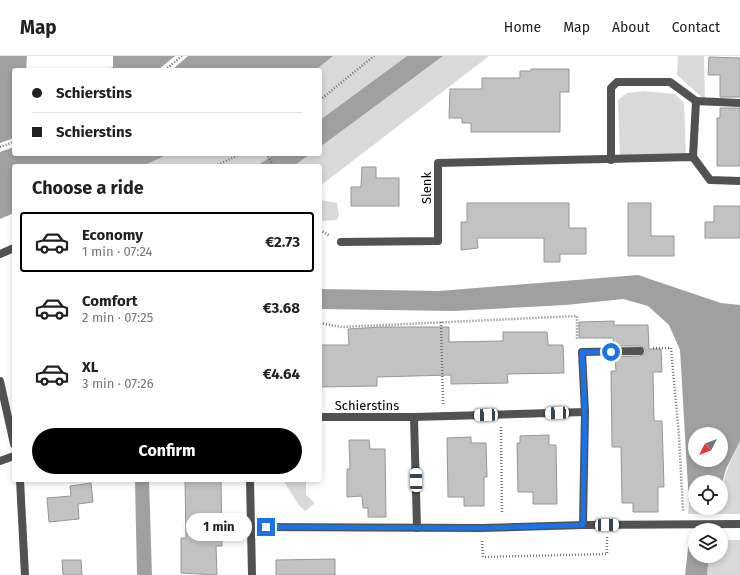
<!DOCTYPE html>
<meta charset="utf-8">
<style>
body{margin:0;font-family:"Fira Sans",sans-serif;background:#f2f2f2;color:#202124;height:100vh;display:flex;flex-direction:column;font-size:15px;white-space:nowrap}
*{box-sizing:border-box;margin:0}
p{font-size:13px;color:#757577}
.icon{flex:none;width:22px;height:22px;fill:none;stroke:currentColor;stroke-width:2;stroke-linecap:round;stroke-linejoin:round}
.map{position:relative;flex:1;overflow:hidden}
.side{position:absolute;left:12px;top:108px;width:310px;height:318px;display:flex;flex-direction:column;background:#fff;border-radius:4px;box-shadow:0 2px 6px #0003}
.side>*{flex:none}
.hud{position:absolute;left:12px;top:12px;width:310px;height:88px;border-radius:4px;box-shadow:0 2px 6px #0003;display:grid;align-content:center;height:88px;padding:0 20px;background:#fff}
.needle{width:26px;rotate:228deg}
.fabs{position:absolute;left:688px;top:371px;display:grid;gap:8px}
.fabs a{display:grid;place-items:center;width:40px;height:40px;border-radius:50%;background:#fff;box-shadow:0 2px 6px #0003;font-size:20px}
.end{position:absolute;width:18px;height:18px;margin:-9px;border:5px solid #1a73e8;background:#fff;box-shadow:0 0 0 2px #fff}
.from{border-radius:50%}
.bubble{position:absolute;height:28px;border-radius:14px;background:#fff;box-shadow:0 2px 6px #0003;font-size:13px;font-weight:700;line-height:28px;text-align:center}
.car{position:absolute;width:12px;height:24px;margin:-12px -6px;border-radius:5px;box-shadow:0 0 3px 1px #0007;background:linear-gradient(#fff 24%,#345 0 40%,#fff 0 76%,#345 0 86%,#fff 0)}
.hud b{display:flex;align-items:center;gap:14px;height:38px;font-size:15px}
.hud b+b{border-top:1px solid #e0e0e0}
.hud i{width:10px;height:10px;background:#202124}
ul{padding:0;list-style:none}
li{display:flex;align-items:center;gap:12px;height:60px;margin:0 8px 6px;padding:0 12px;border:2px solid transparent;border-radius:4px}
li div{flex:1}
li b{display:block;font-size:15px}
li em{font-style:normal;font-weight:700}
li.current{border-color:#000}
li>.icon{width:36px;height:36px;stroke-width:1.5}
h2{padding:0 20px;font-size:18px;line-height:48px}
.primary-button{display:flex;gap:8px;margin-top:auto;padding:8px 20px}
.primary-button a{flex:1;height:46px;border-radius:24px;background:#000;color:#fff;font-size:16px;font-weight:700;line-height:46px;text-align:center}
header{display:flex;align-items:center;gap:24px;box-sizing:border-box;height:56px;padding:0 20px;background:#fff;border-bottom:1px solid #e0e0e0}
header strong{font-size:19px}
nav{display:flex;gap:22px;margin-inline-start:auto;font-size:14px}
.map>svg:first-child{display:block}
</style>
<header>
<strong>Map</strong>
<nav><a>Home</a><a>Map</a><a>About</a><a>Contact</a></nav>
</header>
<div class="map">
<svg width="740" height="519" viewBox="0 0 740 519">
<rect width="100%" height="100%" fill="#fff"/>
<g fill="#d9d9d9">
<polygon points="333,0 407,0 320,64 320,14 316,14"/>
<polygon points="443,0 489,0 320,130 320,110 294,110 310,98 320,98 320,91"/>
<polygon points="678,0 704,0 705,44 677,19"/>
<polygon points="643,35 675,38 684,47 686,101 620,101 618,44 627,37"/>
<polygon points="169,98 274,98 257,110 143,110"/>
<polygon points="320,144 337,147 339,159 337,164 320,165"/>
<path d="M 740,385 L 740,458 L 688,458 L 689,448 L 695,448 L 695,452 L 721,452 C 721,423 728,410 740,385 Z"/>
<polygon points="283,424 306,424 306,439 315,447 305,455 298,448"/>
<polygon points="721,484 740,484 740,519 707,519 709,500 721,500"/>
</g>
<g fill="#a0a0a0" fill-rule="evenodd">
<polygon points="0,0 27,0 26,14 14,14 14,98 169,98 143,110 14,110 14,157 0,163"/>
<polygon points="113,0 333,0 316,14 106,14 113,11"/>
<polygon points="407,0 443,0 320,91 320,64"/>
<polygon points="274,98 310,98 294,110 257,110"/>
<path d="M 638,219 L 721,247 L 740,249 L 740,385 L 726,413 L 721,431 L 721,426 L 695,426 L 695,448 L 689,448 L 680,294 L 669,269 L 648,250 L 623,243 L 566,249 L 454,255 L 320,253 L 320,233 L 439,235 ZM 695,378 L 721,378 L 721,404 L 695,404 Z"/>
<polygon points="135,424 149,424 152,519 137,519"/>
<polygon points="689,484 695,484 695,500 709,500 707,519 685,519"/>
</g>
<g fill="#fff">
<polygon points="175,0 188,0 172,14 158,14"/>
<polygon points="14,82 14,91 0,96 0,87"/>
</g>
<g fill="#c2c2c2" stroke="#969696">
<polygon points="709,1 740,2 740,41 720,41 720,19 708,19"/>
<polygon points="531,13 569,13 569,36 560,36 560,76 471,76 471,67 462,67 462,62 449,62 450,33 482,33 482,22 520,22 520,15 531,15"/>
<polygon points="720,52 740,52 740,110 717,110 717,62 720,62"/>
<polygon points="362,111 376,111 376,122 399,122 399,150 351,150 351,131 361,131"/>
<polygon points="467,147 569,147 569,172 586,172 586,198 560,198 560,206 544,206 544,182 477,182 478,192 461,194 461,166 467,166"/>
<polygon points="628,147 651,147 651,180 674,180 674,200 628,200"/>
<polygon points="714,150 740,150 740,182 705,182 705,166 714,166"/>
<polygon points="614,265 614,269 648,269 649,293 661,293 662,316 653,316 654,365 662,365 664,431 658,431 658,456 633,456 633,447 622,447 621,391 612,391 611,315 616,315 615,301 640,300 645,298 645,293 640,290 614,290 613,282 579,282 579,266"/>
<polygon points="382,271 449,271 449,286 503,285 503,276 547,276 548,289 563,289 564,317 507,318 508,327 451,328 451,319 377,321 377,330 320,331 320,289 349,289 348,273"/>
<polygon points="549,379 549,389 556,389 557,448 533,448 533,436 518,436 517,387 520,387 520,380"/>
<polygon points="471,381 471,387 486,387 487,421 484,421 484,450 464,450 464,441 448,441 447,382"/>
<polygon points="349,384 369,384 370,393 385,393 386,461 368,461 368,452 363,452 362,440 347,441 347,413 350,413"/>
<polygon points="185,424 221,424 222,490 216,490 217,519 181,517 181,482 186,482"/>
<polygon points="91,427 93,446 78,448 79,463 49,466 47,442 71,440 70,430"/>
<polygon points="335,503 335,519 276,519 276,504"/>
<polygon points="62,504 81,504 82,519 63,519"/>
</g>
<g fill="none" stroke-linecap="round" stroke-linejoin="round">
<g stroke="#747474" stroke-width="2.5" stroke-dasharray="1 2" stroke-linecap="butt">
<polyline points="165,14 182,0"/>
<polyline points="320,44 374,0"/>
<polyline points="0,91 14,86"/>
<polyline points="266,98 274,110"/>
<polyline points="215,110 241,98"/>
<polyline points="320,174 330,180"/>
<polyline points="441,266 443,348"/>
<polyline points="320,267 342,271 577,260 577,283"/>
<polyline points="653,292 671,292 679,380 683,455"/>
<polyline points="501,371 502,458"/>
<polyline points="482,485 483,501 607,498 607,481"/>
</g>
<g stroke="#525252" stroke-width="8">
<polyline points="693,101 696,45"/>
<polyline points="611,104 611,32 617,26 670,26 696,45 740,47"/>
<polyline points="341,186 438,185 438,107 693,101 710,124 740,125"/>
<polyline points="0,198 14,192"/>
<polyline points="0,325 14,388"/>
<polyline points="320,361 414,361 585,356"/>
<polyline points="414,361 417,472"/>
<polyline points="0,405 14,400"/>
<polyline points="20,424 25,519"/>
<polyline points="250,424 252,519"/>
<polyline points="583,469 585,356 582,296 640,295"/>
<polyline points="251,471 481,472 583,469 740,468"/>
</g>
</g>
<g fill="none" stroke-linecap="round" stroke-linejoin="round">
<polyline stroke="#1a73e8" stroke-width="5" points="266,471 481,472 583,469 585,356 582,296 611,296"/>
</g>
<g text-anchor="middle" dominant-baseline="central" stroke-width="3.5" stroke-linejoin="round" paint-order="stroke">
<g font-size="13" fill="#000" stroke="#fff">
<text transform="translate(426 132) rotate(-90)">Slenk</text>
<text x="367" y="349">Schierstins</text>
</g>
</g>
</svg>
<div class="fabs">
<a><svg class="needle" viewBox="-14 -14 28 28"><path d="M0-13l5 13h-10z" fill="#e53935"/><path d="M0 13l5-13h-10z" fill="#757577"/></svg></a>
<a><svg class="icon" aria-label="locate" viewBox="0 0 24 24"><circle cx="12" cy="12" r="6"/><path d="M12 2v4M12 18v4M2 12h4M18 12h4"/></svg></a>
<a><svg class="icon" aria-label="layers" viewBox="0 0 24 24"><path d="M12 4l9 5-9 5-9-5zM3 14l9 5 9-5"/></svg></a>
</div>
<i class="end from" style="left:611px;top:296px"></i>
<i class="end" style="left:266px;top:471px"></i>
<div class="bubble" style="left:186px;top:457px;width:66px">1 min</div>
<i class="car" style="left:557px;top:357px;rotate:268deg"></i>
<i class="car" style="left:486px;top:359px;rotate:268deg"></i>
<i class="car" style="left:416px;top:424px;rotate:359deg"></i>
<i class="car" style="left:607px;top:469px;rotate:89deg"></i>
<div class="hud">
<b><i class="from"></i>Schierstins</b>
<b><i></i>Schierstins</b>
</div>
<section class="side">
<h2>Choose a ride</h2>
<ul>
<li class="current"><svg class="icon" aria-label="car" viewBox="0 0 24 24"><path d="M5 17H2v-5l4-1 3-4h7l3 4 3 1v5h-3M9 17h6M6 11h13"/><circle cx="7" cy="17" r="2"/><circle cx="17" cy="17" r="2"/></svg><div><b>Economy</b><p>1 min · 07:24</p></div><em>€2.73</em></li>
<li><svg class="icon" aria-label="car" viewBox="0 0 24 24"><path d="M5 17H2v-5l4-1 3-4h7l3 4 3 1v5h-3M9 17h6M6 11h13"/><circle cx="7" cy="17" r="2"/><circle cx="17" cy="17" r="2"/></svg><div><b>Comfort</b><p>2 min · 07:25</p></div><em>€3.68</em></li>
<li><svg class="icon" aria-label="car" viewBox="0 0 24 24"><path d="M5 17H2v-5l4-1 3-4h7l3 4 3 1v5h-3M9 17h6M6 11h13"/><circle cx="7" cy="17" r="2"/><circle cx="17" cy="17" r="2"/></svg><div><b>XL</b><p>3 min · 07:26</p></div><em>€4.64</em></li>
</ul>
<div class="primary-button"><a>Confirm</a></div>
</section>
</div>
